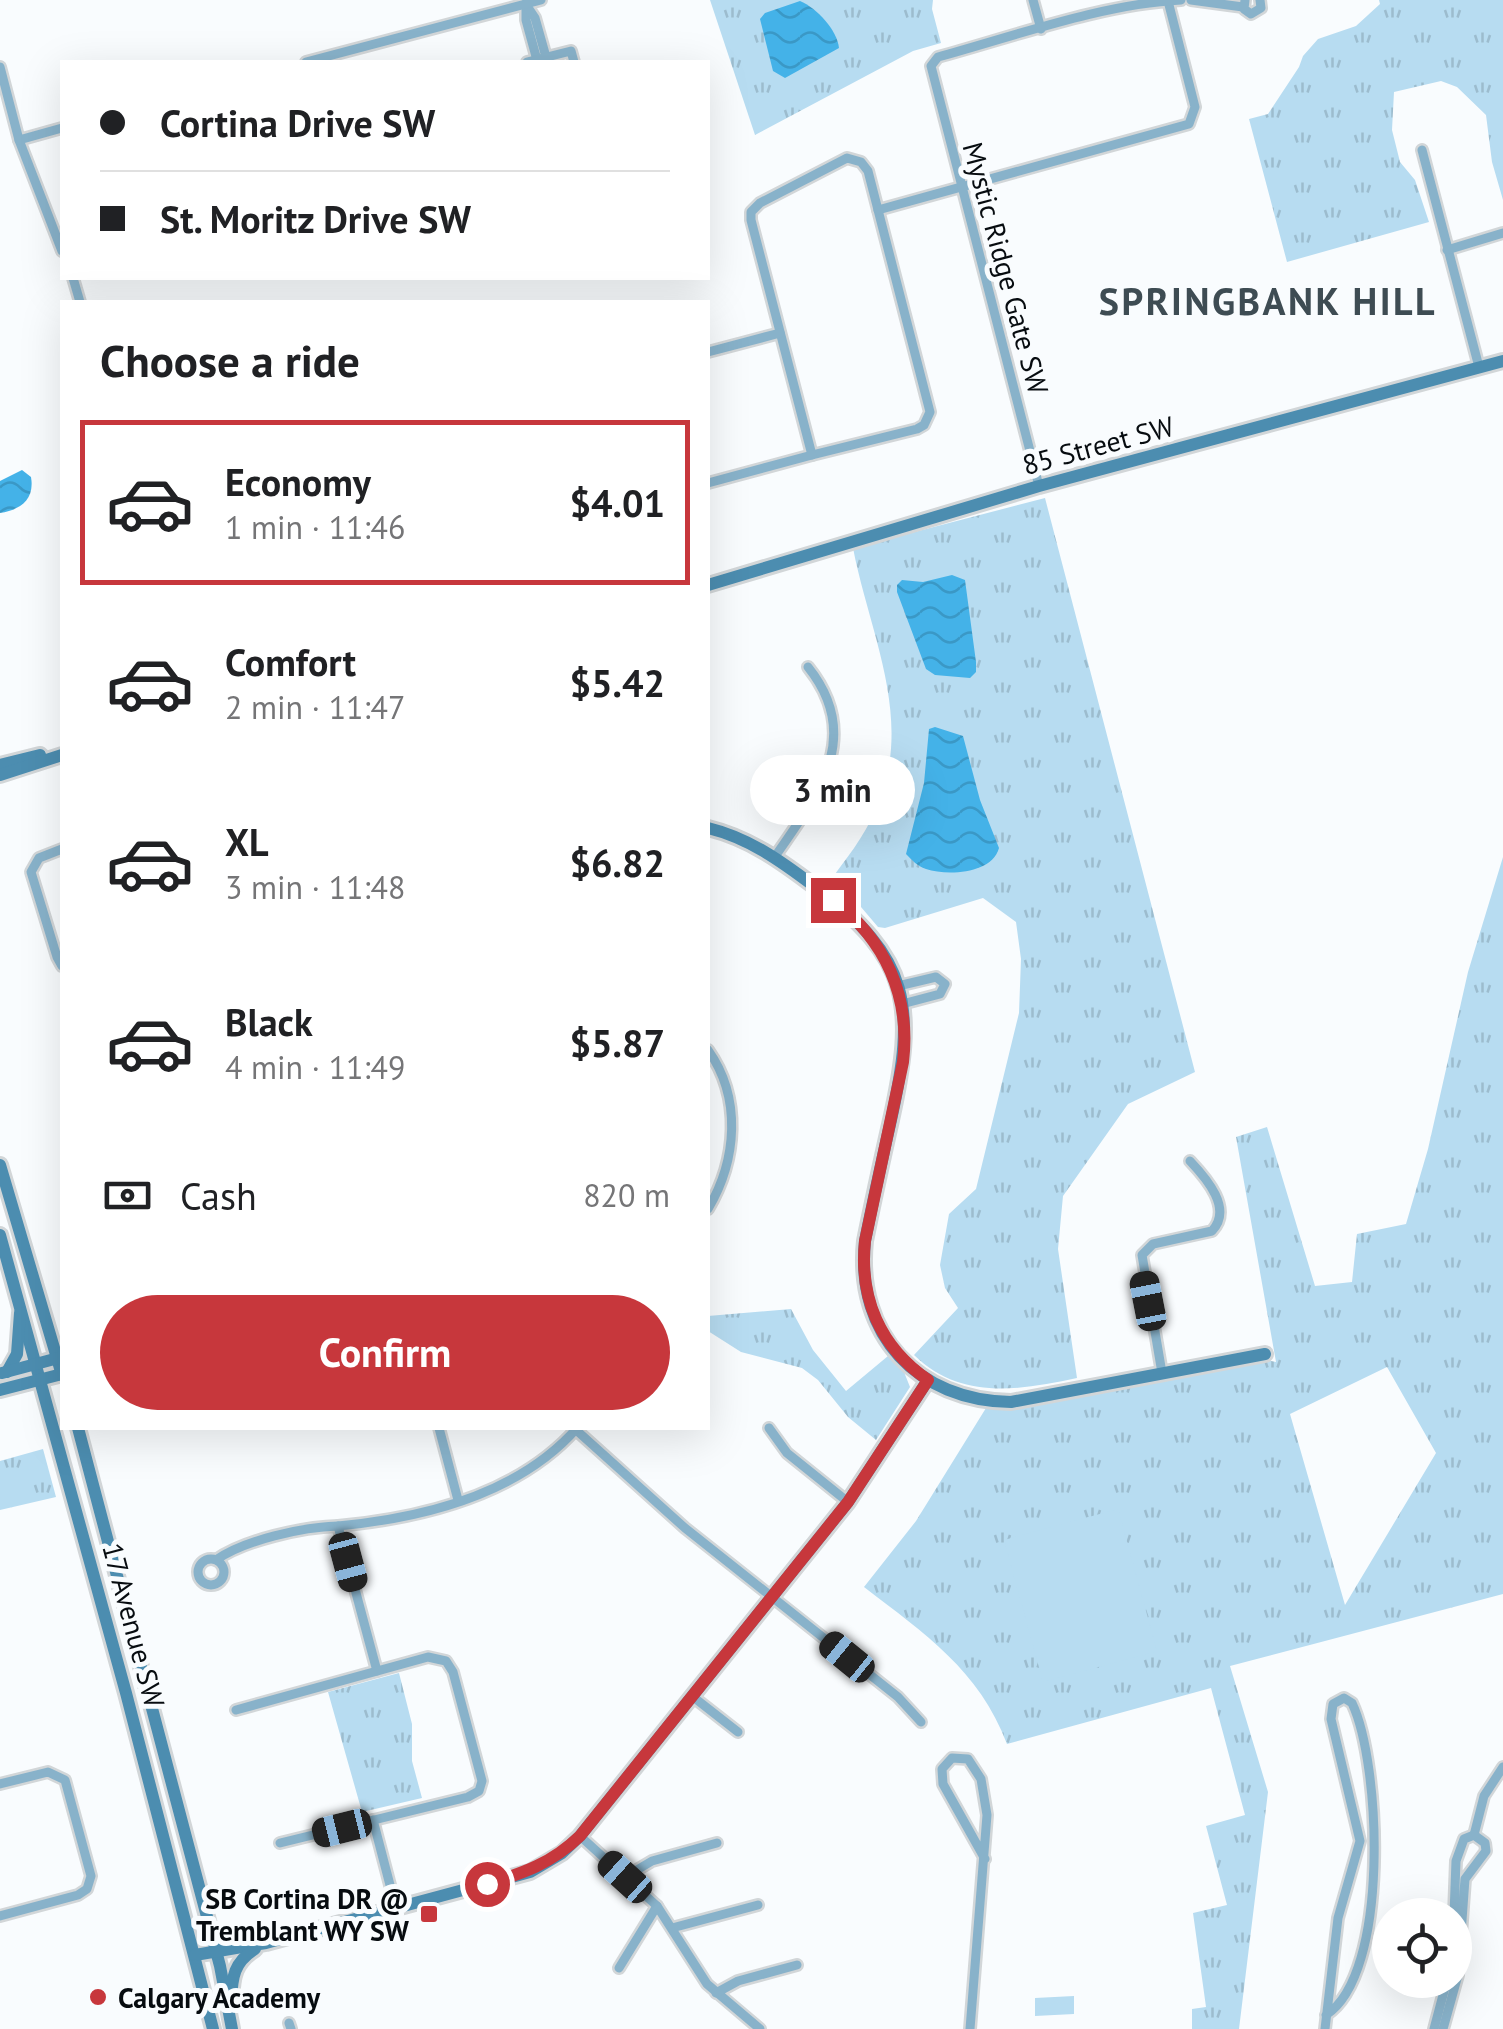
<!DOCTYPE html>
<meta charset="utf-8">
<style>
body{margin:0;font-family:"PT Sans",sans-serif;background:#f2f2f2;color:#202124;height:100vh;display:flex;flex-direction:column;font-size:38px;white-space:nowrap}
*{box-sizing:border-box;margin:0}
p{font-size:32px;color:#757577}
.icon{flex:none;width:55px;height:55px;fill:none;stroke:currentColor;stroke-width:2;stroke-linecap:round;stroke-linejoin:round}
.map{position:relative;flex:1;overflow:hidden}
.drawer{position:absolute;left:60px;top:300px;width:650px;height:1130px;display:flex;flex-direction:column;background:#fff;border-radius:0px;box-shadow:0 10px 40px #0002}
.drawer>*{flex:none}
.guide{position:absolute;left:60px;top:60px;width:650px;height:220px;border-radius:0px;box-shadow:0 10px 40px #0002;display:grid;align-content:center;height:220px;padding:0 40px;background:#fff}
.tools{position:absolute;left:1372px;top:1898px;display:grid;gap:20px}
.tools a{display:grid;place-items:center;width:100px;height:100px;border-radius:50%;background:#fff;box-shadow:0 10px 40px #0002;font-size:50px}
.end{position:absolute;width:45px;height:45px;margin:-22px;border:12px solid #c7373c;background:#fff;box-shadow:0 0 0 5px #fff}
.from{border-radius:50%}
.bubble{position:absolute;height:70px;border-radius:35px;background:#fff;box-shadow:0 10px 40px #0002;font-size:32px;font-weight:700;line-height:70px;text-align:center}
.car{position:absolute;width:30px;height:60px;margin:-30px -15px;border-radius:12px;box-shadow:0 0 8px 2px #0007;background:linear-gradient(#222 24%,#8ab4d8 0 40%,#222 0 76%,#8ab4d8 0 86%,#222 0)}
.guide b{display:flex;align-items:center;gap:35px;height:95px;font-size:38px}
.guide b+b{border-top:2px solid #e0e0e0}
.guide i{width:25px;height:25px;background:#202124}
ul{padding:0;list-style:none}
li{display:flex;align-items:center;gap:30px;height:165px;margin:0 20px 15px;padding:0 20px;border:5px solid transparent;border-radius:0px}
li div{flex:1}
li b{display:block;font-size:38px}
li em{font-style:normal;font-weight:700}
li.on{border-color:#c7373c}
li>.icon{width:90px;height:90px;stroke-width:1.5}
h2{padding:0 40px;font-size:45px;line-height:120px}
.pay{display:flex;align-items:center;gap:25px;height:110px;padding:0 40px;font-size:38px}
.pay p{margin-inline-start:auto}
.button{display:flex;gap:20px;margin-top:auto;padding:20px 40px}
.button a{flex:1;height:115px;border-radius:60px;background:#c7373c;color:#fff;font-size:40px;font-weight:700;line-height:115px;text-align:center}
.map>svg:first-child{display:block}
</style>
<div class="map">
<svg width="1503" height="2029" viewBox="0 0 1503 2029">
<defs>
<pattern id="grass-tufts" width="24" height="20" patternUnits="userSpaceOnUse" patternTransform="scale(2.5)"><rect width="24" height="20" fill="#b7dcf1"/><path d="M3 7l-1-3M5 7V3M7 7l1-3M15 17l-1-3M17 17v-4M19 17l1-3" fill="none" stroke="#9cbcce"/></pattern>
<pattern id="water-waves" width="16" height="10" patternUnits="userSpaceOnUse" patternTransform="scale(2.5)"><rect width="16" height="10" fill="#44b2e8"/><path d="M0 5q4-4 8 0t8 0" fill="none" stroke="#3a98c6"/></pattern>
</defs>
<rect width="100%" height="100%" fill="#f9fcfe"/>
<g fill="url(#grass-tufts)" fill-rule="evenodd">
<polygon points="710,0 933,0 932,9 941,43 913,51 755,135"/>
<polygon points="1379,0 1503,0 1503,200 1492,162 1486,115 1457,87 1441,81 1394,92 1392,130 1400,162 1415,180 1429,222 1287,262 1249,119 1268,114 1299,67 1303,56 1318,39 1356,26 1380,4"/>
<path d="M 1045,498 L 1195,1072 L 1128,1104 L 1063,1196 L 1058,1249 L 1077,1378 C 1020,1390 961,1401 914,1355 L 958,1308 L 945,1288 L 940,1265 L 949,1214 L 976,1189 L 1019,1013 L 1021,959 L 1016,922 L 983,898 L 885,928 L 878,927 L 861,907 L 829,882 C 846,859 864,837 875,811 C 916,722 870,636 853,548 Z"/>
<path d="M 1503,857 L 1503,1594 L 1230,1666 L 1268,1792 L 1239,2029 L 1192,2029 L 1192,2009 L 1206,2007 L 1193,1913 L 1227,1905 L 1206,1826 L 1245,1815 L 1211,1688 L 1007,1744 C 979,1670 925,1634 864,1587 L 916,1521 L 986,1408 L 1010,1409 L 1267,1360 L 1276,1362 L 1236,1137 L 1267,1127 L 1315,1286 L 1352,1282 L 1357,1234 L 1406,1224 L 1428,1149 L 1468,972 ZM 1387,1367 L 1436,1453 L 1345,1605 L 1290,1414 Z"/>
<polygon points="791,1309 813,1350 846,1391 888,1356 904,1372 910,1387 876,1440 848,1417 818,1380 802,1368 741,1352 708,1331 708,1316"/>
<polygon points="43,1449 56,1497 0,1510 0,1461"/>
<polygon points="399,1673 412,1724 412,1761 422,1798 362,1812 328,1692"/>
</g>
<g fill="#b7dcf1">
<polygon points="1118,1509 1157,1651 1043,1682 1004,1540"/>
<polygon points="1074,1996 1074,2014 1035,2016 1035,1998"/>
</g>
<g fill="url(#water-waves)">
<path d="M 800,1 C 817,8 837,30 839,48 L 785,78 L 773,71 L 760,19 L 765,13 Z"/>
<path d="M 22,470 L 31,477 C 35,500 20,510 0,513 L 0,481 Z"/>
<polygon points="952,575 965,580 976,662 976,672 970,678 935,675 926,669 897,592 897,585 902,580 923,582"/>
<path d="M 935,727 L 963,736 L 980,800 L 999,848 C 992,874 947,876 926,869 C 917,866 912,860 906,854 L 924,783 L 929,729 Z"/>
</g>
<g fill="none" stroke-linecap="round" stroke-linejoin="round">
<g stroke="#d2d6d8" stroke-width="14">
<g id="street">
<polyline points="1033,0 1041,29"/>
<polyline points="1191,0 1243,7"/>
<polyline points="1245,0 1244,9 1251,14 1261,8 1260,0"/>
<polyline points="526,3 526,20 537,60"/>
<polyline points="527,6 535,18 546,57"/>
<polyline points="306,62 541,0"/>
<polyline points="527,62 571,51 574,62"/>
<polyline points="0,67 19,140 62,251"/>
<polyline points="19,140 62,128"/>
<polyline points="1422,150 1479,367"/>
<polygon points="847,158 861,162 868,171 930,412 924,425 917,429 812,455 751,220 751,212 760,203"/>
<polyline points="878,210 1189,124 1195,107 1168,1"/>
<polyline points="1447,250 1503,233"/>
<polyline points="73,278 80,302"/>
<polyline points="708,352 780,333"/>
<polyline points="708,483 812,455"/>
<path d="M 1039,486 L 931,66 L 938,57 C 1015,36 1102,4 1181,0"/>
<polyline points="62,849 39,858 31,872 57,957 62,966"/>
<path d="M 774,858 C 816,797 865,738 808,667"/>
<polyline points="898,986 936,977 945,984 940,994 902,1004"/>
<path d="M 708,1050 C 742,1098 737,1160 708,1209"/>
<path d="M 1162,1373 L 1142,1255 L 1153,1244 L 1212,1231 C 1233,1209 1207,1179 1190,1161"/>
<polyline points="439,1428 458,1500"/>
<polyline points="769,1428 787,1453 848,1502"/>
<polyline points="575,1429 685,1528 898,1697 921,1722"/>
<circle cx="211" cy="1572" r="13"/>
<path d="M 216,1560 C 244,1540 303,1527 338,1526"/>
<path d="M 377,1671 L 338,1526 C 423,1518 519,1494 577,1428"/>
<polyline points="692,1696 738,1732"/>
<polyline points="236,1710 428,1657 446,1661 453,1672 482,1781 479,1791 468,1797 280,1843"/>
<polyline points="0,1784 48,1772 65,1780 91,1876 87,1889 78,1895 0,1916"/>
<polyline points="373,1820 396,1908"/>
<polyline points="1474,1835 1484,1796 1503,1767"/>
<polyline points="580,1836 657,1906 707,1984 760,2029"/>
<polyline points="625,1877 652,1861 717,1843"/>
<polyline points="672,1928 758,1905"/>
<polyline points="619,1968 657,1906"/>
<polyline points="716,1993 738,1981 797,1965"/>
<polyline points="289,2023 291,2029"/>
<polyline points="970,2029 987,1815 981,1779 968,1759 952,1758 942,1769 943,1784 985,1859"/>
<path d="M 1325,2029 L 1338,1918 L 1360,1841 L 1331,1719 L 1333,1704 L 1344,1698 L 1352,1703 C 1381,1764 1390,1974 1326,2015"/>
<polyline points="1434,2029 1447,1980"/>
<polyline points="1443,2029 1458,1975 1465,1879 1486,1851 1485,1843 1474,1835 1464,1839 1456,1861 1454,1915"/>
</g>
</g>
<g stroke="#d2d6d8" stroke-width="18">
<g id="secondary">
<polyline points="708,585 1039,486 1503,361"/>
<polyline points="0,765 40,755"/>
<polyline points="0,775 62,755"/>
<path d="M 708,828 C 749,838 781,861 814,886 C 912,958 916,1007 891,1120 C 882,1160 873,1201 865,1241 C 855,1335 918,1401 1011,1402 L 1265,1354"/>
<polyline points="0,1165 62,1375"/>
<polyline points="0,1235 126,1693 213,2029"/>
<polyline points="7,1372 17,1354 20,1313"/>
<polyline points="2,1373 62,1357"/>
<polyline points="0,1390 62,1374"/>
<polyline points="78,1428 220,1966 232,2029"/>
<polyline points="195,1955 266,1943 530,1872 562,1853 580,1836 848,1502 928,1380"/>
<path d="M 231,2000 C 232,1977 234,1962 255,1949"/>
</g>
</g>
<use href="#street" stroke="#88b2ca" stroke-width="9"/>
<use href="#secondary" stroke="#4c8db0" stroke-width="12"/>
</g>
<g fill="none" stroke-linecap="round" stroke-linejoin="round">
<path stroke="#c7373c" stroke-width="12" d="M 487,1884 C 524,1873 552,1863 580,1836 L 848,1502 L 928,1380 C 880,1347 859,1298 865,1241 L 903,1062 C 911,996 885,940 833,900"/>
</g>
<g fill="#c7373c" stroke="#f9fcfe" stroke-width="4">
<rect x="419" y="1904" width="20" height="20" rx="5"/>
<circle cx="98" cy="1997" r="10"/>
</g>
<g text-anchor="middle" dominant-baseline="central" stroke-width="10" stroke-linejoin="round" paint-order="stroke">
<g font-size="28" fill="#070c10" stroke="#f9fcfe">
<text transform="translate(1006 268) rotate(75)">Mystic Ridge Gate SW</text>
<text transform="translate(1098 445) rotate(-15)">85 Street SW</text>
<text transform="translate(134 1625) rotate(75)">17 Avenue SW</text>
</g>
<g font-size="28" font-weight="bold" fill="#070c10" stroke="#f9fcfe" text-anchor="end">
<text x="409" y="1898">SB Cortina DR @<tspan x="409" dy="32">Tremblant WY SW</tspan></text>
<text x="118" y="1997" text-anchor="start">Calgary Academy</text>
</g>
<g font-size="38" font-weight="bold" letter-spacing="2.5" fill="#3e4c53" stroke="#f9fcfe">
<text x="1268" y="300">SPRINGBANK HILL</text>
</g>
</g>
</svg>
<div class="tools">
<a><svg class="icon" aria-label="locate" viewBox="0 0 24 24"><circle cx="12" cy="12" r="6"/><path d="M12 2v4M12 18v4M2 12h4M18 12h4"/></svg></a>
</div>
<i class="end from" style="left:487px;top:1884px"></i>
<i class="end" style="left:833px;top:900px"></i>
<div class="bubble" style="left:750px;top:755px;width:165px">3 min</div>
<i class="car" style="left:1148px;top:1301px;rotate:349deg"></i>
<i class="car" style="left:348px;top:1562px;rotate:165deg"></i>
<i class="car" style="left:847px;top:1657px;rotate:309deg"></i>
<i class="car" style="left:342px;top:1828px;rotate:256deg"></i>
<i class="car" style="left:625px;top:1877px;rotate:312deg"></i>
<div class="guide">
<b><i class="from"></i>Cortina Drive SW</b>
<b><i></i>St. Moritz Drive SW</b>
</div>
<section class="drawer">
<h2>Choose a ride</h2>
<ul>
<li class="on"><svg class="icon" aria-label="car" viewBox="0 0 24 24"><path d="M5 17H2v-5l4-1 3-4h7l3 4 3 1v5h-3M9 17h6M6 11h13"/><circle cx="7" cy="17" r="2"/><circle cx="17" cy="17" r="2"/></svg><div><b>Economy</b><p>1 min · 11:46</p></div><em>$4.01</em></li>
<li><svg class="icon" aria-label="car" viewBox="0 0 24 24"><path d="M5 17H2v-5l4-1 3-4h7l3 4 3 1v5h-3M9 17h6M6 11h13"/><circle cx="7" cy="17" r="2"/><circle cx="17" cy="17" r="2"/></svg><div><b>Comfort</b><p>2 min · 11:47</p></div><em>$5.42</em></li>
<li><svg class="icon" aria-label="car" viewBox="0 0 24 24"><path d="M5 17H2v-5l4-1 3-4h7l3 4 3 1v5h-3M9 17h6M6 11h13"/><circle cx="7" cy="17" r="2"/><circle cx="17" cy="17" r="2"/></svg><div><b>XL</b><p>3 min · 11:48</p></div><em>$6.82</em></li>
<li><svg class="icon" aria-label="car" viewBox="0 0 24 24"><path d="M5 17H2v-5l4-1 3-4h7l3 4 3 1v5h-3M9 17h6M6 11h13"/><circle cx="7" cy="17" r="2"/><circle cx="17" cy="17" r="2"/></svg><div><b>Black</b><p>4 min · 11:49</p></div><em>$5.87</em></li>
</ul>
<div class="pay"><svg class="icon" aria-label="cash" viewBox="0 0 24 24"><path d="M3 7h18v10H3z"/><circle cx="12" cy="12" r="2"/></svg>Cash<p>820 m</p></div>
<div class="button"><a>Confirm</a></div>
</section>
</div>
